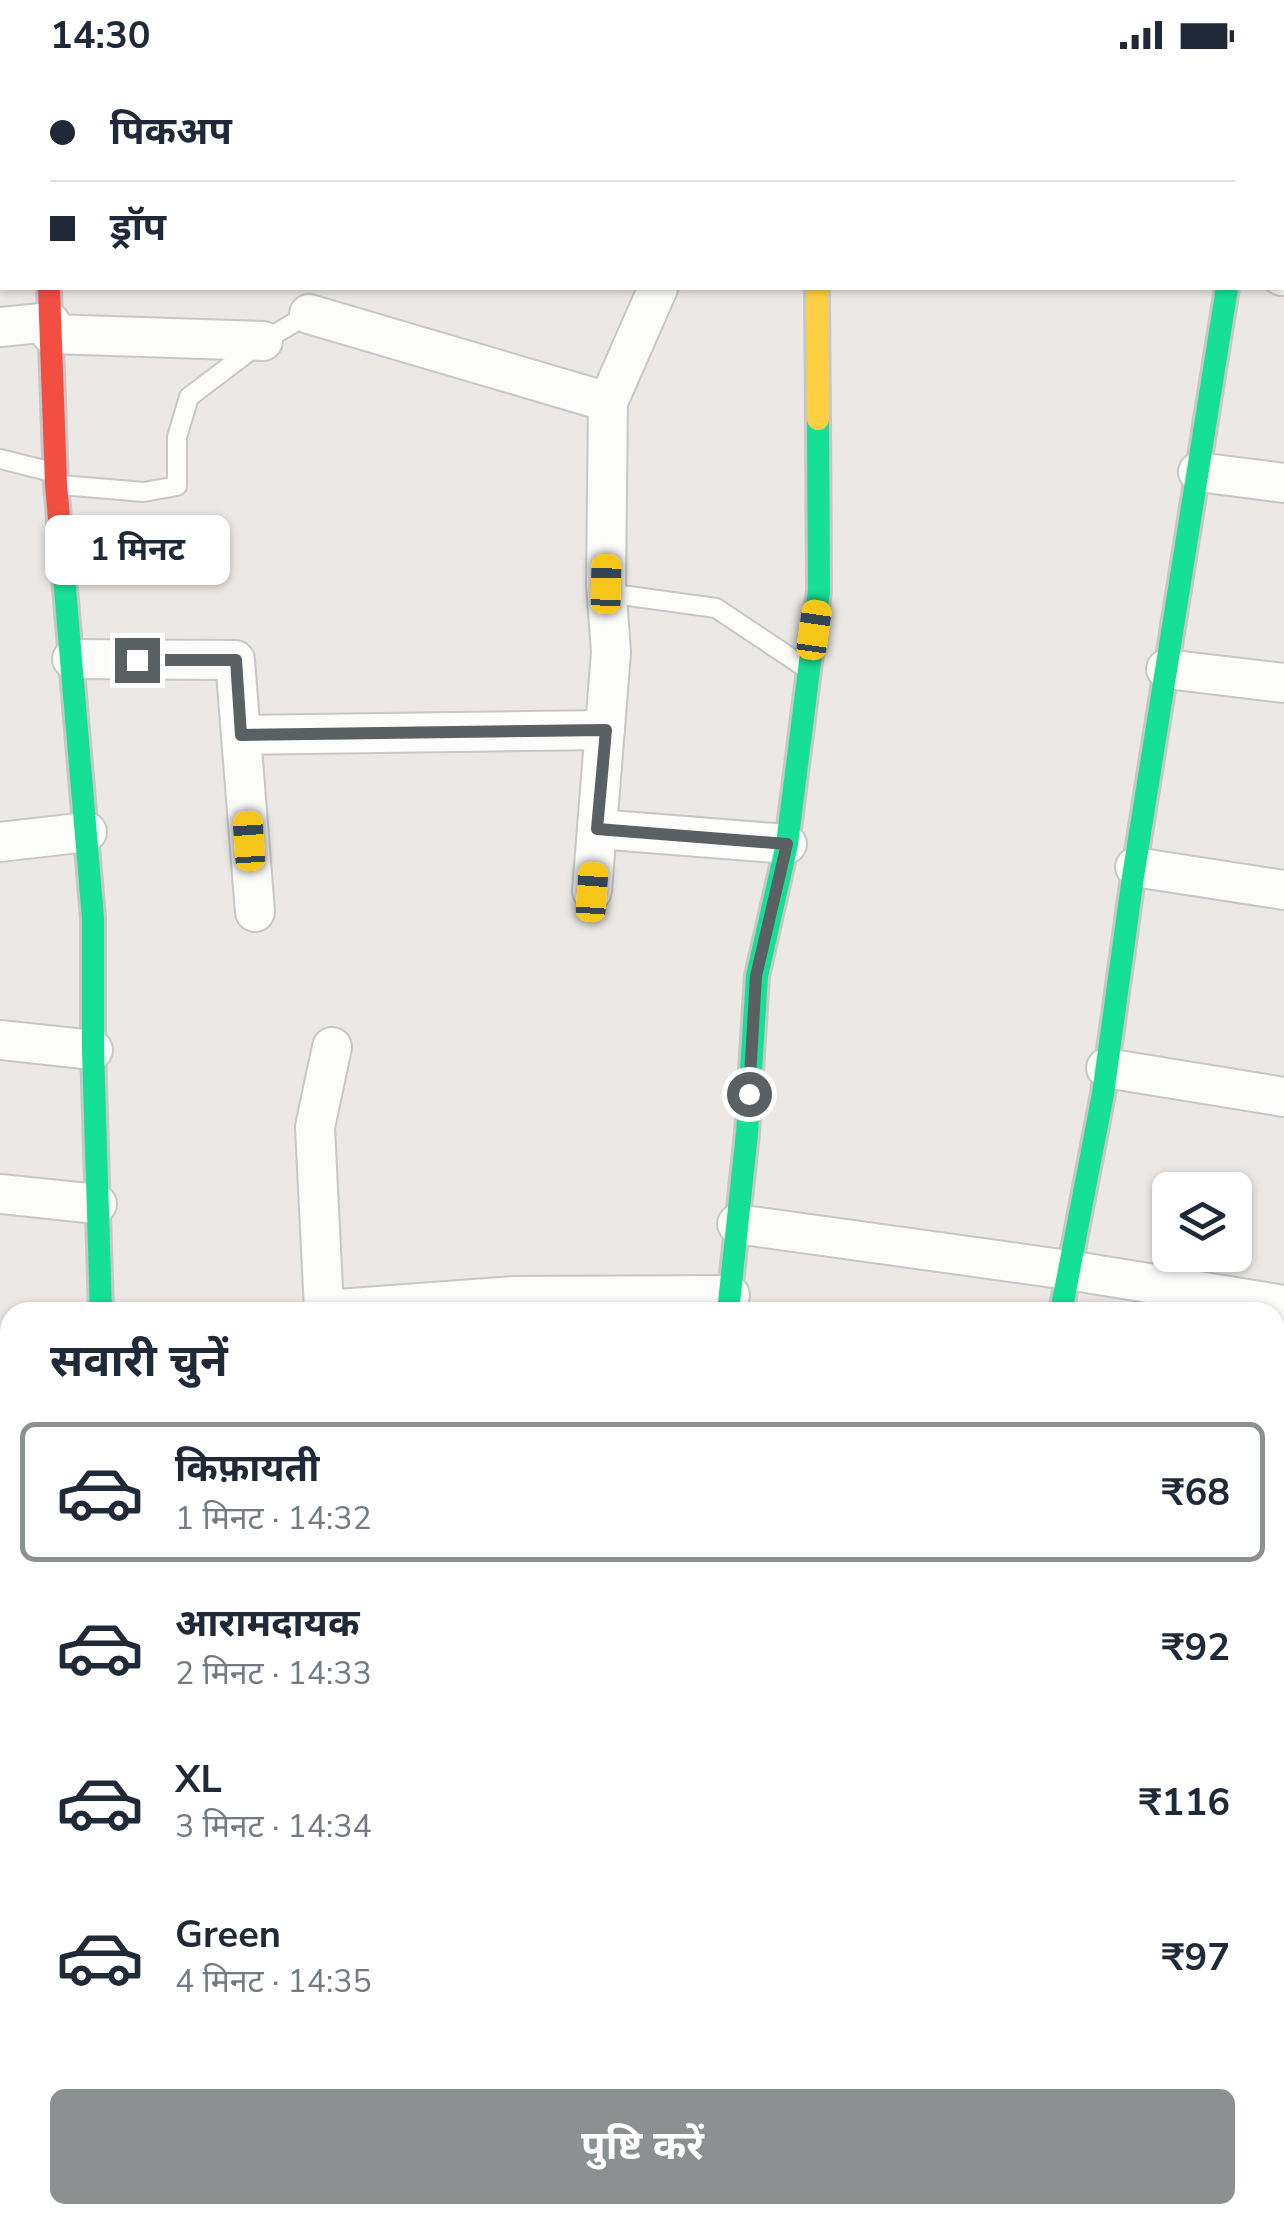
<!DOCTYPE html>
<html lang="hi">
<meta charset="utf-8">
<style>
body{margin:0;font-family:"Nunito Sans","Noto Sans Devanagari",sans-serif;background:#f6f6f7;color:#1f2937;height:100vh;display:flex;flex-direction:column;font-size:38px;white-space:nowrap}
*{box-sizing:border-box;margin:0}
p{font-size:32px;color:#747a83}
.icon{flex:none;width:55px;height:55px;fill:none;stroke:currentColor;stroke-width:2;stroke-linecap:round;stroke-linejoin:round}
.map{position:relative;flex:1;overflow:hidden}
.drawer{position:absolute;left:0px;top:1232px;width:1285px;height:922px;display:flex;flex-direction:column;background:#fff;border-radius:30px 30px 0 0;box-shadow:0 2px 8px #0004}
.drawer>*{flex:none}
.guide{position:absolute;left:0px;top:0px;width:1285px;height:220px;box-shadow:0 2px 8px #0004;display:grid;align-content:center;height:220px;padding:0 50px;background:#fff}
.controls{position:absolute;left:1152px;top:1102px;display:grid;gap:20px}
.controls a{display:grid;place-items:center;width:100px;height:100px;border-radius:15px;background:#fff;box-shadow:0 2px 8px #0004;font-size:50px}
.end{position:absolute;width:45px;height:45px;margin:-22px;border:12px solid #5b6063;background:#fff;box-shadow:0 0 0 5px #fff}
.from{border-radius:50%}
.bubble{position:absolute;height:70px;border-radius:15px;background:#fff;box-shadow:0 2px 8px #0004;font-size:32px;font-weight:700;line-height:70px;text-align:center}
.car{position:absolute;width:30px;height:60px;margin:-30px -15px;border-radius:12px;box-shadow:0 0 8px 2px #0007;background:linear-gradient(#f5c518 24%,#345 0 40%,#f5c518 0 76%,#345 0 86%,#f5c518 0)}
.guide b{display:flex;align-items:center;gap:35px;height:95px;font-size:38px}
.guide b+b{border-top:2px solid #e0e1e3}
.guide i{width:25px;height:25px;background:#1f2937}
ul{padding:0;list-style:none}
li{display:flex;align-items:center;gap:30px;height:140px;margin:0 20px 15px;padding:0 30px;border:5px solid transparent;border-radius:15px}
li div{flex:1}
li b{display:block;font-size:38px}
li em{font-style:normal;font-weight:700}
li.on{border-color:#8d9090}
li>.icon{width:90px;height:90px;stroke-width:1.5}
h2{padding:0 50px;font-size:45px;line-height:120px}
.button{display:flex;gap:20px;margin-top:auto;padding:20px 50px}
.button a{flex:1;height:115px;border-radius:15px;background:#8d9090;color:#fff;font-size:40px;font-weight:700;line-height:115px;text-align:center}
.status{display:flex;justify-content:space-between;align-items:center;height:70px;padding:0 50px;background:#fff;direction:ltr}
.status svg{height:28px;fill:currentColor}
.map>svg:first-child{display:block}
</style>
<div class="status"><b>14:30</b><svg viewBox="0 0 49 12"><path d="M0 12V9h3v3zM5 12V6h3v6zM10 12V3h3v9zM15 12V0h3v12zM26 1h20v11H26zM47 4h2v5h-2z"/></svg></div>
<div class="map">
<svg width="1284" height="2153" viewBox="0 0 1284 2153">
<rect width="100%" height="100%" fill="#ebe8e5"/>
<g fill="none" stroke-linecap="round" stroke-linejoin="round">
<g stroke="#c7c7c7" stroke-width="22">
<g id="lane">
<polyline points="0,389 48,401"/>
<polyline points="61,415 144,422 177,416 177,367 189,327 263,271 309,244"/>
<polyline points="607,523 716,538 803,596"/>
</g>
</g>
<g stroke="#c7c7c7" stroke-width="42">
<g id="street">
<polyline points="19,0 19,2"/>
<polyline points="1282,13 1284,13"/>
<polyline points="1282,206 1284,206"/>
<polyline points="309,244 608,332"/>
<polyline points="0,257 50,252"/>
<polyline points="51,264 263,271"/>
<polyline points="1198,402 1284,413"/>
<polyline points="72,589 235,590 255,842"/>
<polyline points="1166,599 1284,613"/>
<polyline points="241,665 605,660"/>
<polyline points="597,759 787,774"/>
<polyline points="0,772 87,762"/>
<polyline points="1135,797 1284,820"/>
<polyline points="592,821 611,582 606,514 608,332 658,218"/>
<polyline points="0,970 93,980"/>
<polyline points="332,977 315,1057 324,1240 515,1226 730,1225"/>
<polyline points="1106,998 1284,1027"/>
<polyline points="0,1124 97,1134"/>
<polyline points="737,1154 1068,1200 1284,1235"/>
<polyline points="0,1355 10,1357"/>
<polyline points="0,1501 10,1488"/>
<polyline points="178,2153 179,2145"/>
<polyline points="688,2153 690,2145"/>
<polyline points="898,2153 899,2145"/>
<polyline points="1200,2153 1201,2145"/>
</g>
</g>
<g stroke="#c7c7c7" stroke-width="28">
<g id="fast">
<polyline points="63,495 93,848 93,980 101,1242"/>
<polyline points="728,1242 747,1063 757,906 787,774 819,521 818,349"/>
<polyline points="1061,1242 1103,1024 1133,807 1227,218"/>
<polyline points="0,1767 10,1768"/>
<polyline points="1275,1975 1284,1976"/>
</g>
</g>
<g stroke="#c7c7c7" stroke-width="28">
<g id="slow">
<polyline points="817,218 818,349"/>
<polyline points="0,1824 10,1826"/>
<polyline points="1275,2034 1284,2036"/>
</g>
</g>
<g stroke="#c7c7c7" stroke-width="28">
<polyline id="jam" points="49,218 56,414 63,495"/>
</g>
<use href="#lane" stroke="#fcfcfb" stroke-width="18"/>
<use href="#street" stroke="#fcfcfb" stroke-width="38"/>
<use href="#fast" stroke="#16e098" stroke-width="22"/>
<use href="#slow" stroke="#ffcf43" stroke-width="22"/>
<use href="#jam" stroke="#f24e42" stroke-width="22"/>
</g>
<g fill="none" stroke-linecap="round" stroke-linejoin="round">
<polyline stroke="#5b6063" stroke-width="12" points="137,590 236,590 241,665 606,660 597,759 787,774 756,906 749,1024"/>
</g>
</svg>
<div class="controls">
<a><svg class="icon" aria-label="layers" viewBox="0 0 24 24"><path d="M12 4l9 5-9 5-9-5zM3 14l9 5 9-5"/></svg></a>
</div>
<i class="end from" style="left:749px;top:1024px"></i>
<i class="end" style="left:137px;top:590px"></i>
<div class="bubble" style="left:45px;top:445px;width:185px">1 मिनट</div>
<i class="car" style="left:606px;top:514px;rotate:1deg"></i>
<i class="car" style="left:814px;top:560px;rotate:8deg"></i>
<i class="car" style="left:249px;top:771px;rotate:356deg"></i>
<i class="car" style="left:592px;top:822px;rotate:4deg"></i>
<div class="guide">
<b><i class="from"></i>पिकअप</b>
<b><i></i>ड्रॉप</b>
</div>
<section class="drawer">
<h2>सवारी चुनें</h2>
<ul>
<li class="on"><svg class="icon" aria-label="car" viewBox="0 0 24 24"><path d="M5 17H2v-5l4-1 3-4h7l3 4 3 1v5h-3M9 17h6M6 11h13"/><circle cx="7" cy="17" r="2"/><circle cx="17" cy="17" r="2"/></svg><div><b>किफ़ायती</b><p>1 मिनट · 14:32</p></div><em>₹68</em></li>
<li><svg class="icon" aria-label="car" viewBox="0 0 24 24"><path d="M5 17H2v-5l4-1 3-4h7l3 4 3 1v5h-3M9 17h6M6 11h13"/><circle cx="7" cy="17" r="2"/><circle cx="17" cy="17" r="2"/></svg><div><b>आरामदायक</b><p>2 मिनट · 14:33</p></div><em>₹92</em></li>
<li><svg class="icon" aria-label="car" viewBox="0 0 24 24"><path d="M5 17H2v-5l4-1 3-4h7l3 4 3 1v5h-3M9 17h6M6 11h13"/><circle cx="7" cy="17" r="2"/><circle cx="17" cy="17" r="2"/></svg><div><b>XL</b><p>3 मिनट · 14:34</p></div><em>₹116</em></li>
<li><svg class="icon" aria-label="car" viewBox="0 0 24 24"><path d="M5 17H2v-5l4-1 3-4h7l3 4 3 1v5h-3M9 17h6M6 11h13"/><circle cx="7" cy="17" r="2"/><circle cx="17" cy="17" r="2"/></svg><div><b>Green</b><p>4 मिनट · 14:35</p></div><em>₹97</em></li>
</ul>
<div class="button"><a>पुष्टि करें</a></div>
</section>
</div>
